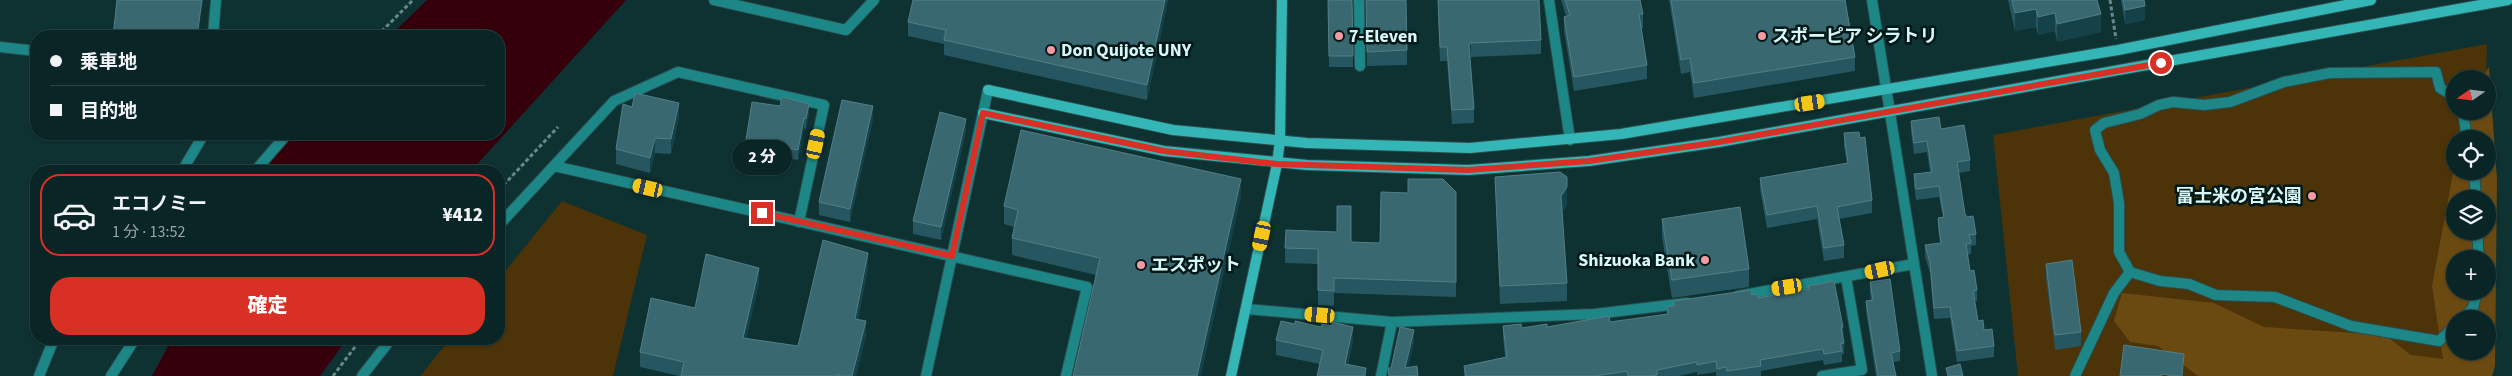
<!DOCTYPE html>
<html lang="ja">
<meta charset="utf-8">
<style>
body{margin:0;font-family:"Source Sans 3","Noto Sans JP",sans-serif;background:#183132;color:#f1f3f6;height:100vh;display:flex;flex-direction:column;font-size:19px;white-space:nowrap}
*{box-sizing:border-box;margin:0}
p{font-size:16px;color:#99a5a7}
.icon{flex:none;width:28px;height:28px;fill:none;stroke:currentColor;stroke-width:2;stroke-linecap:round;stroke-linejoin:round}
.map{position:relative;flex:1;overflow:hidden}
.details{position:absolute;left:30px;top:165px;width:475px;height:180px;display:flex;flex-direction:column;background:#0a2526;border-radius:20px;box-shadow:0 1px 4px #0004,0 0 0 1px #2a4243}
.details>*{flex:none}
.guide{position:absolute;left:30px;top:30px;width:475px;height:110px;border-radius:20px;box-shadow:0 1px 4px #0004,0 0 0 1px #2a4243;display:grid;align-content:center;height:110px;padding:0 20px;background:#0a2526}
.needle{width:32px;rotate:256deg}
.buttons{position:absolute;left:2446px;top:70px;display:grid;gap:10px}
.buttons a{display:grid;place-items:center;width:50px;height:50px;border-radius:50%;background:#0a2526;box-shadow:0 1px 4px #0004,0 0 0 1px #2a4243;font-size:25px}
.end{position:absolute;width:22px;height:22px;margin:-11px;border:6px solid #d93025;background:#fff;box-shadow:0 0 0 2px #fff}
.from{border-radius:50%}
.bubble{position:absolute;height:35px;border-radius:18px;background:#0a2526;box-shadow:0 1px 4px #0004,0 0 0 1px #2a4243;font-size:16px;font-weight:800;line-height:35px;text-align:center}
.car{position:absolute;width:15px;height:30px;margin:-15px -8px;border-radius:6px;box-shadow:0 0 4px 1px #0007;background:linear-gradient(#f5c518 24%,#345 0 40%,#f5c518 0 76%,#345 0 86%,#f5c518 0)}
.guide b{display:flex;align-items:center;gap:18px;height:48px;font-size:19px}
.guide b+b{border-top:1px solid #2a4243}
.guide i{width:12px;height:12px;background:#f1f3f6}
ul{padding:9px 0 0;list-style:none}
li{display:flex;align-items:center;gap:15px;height:82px;margin:0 10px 8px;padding:0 10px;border:2px solid transparent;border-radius:20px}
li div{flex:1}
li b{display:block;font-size:19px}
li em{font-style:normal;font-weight:800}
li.current{border-color:#d93025}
li>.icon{width:45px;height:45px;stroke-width:1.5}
.primary-button{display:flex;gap:10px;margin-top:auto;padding:10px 20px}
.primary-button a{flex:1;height:58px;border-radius:20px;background:#d93025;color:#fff;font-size:20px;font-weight:800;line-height:58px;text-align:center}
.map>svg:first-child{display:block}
</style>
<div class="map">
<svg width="2512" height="376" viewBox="0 0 2512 376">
<rect width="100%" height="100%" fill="#0e3132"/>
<g fill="#4c3308">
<polygon points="2487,44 2486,79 2455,79 2455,111 2485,111 2484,139 2455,139 2455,351 2478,376 2018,376 1993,135"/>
<polygon points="562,201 647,235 613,376 420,376 450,339 499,339 499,279"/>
</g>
<path fill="#6b4a11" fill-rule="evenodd" d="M 2489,67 L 2497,180 L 2495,366 L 2492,376 L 2198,376 L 2158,346 L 2130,342 L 2114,321 L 2122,293 L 2214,303 L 2264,327 L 2385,335 L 2411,355 L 2443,359 L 2432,286 L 2455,162 L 2455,171 L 2488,171 L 2488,139 L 2459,139 L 2467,111 L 2488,111 L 2488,79 L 2481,79 ZM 2455,199 L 2488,199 L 2488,231 L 2455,231 ZM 2455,259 L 2488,259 L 2488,291 L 2455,291 ZM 2455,319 L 2488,319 L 2488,351 L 2455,351 Z"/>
<g fill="#35000b">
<polygon points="427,0 626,0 471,171 263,171 276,147 289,134 499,134 499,36 390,36"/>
<polygon points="172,339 347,339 320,376 152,376"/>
</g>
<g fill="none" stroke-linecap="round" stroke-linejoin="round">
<g stroke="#2a4d4e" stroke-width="12">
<g id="lane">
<polyline points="1359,0 1360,66"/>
<polyline points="1549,0 1570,140"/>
<polyline points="2455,97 2440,88 2436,72 2330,73 2284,82 2230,102 2204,105 2173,102 2159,105 2140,114 2104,123 2095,130 2100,150 2114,173 2119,203 2119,252 2130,272 2160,281 2189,284 2216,295 2275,297 2351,326 2439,341 2455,326"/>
<polyline points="2463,111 2467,139"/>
<polyline points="2474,171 2476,199"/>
<polyline points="2477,231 2479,259"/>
<polyline points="2462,319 2473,308 2477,291"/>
<polyline points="2075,376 2114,293 2130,272"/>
</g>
</g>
<g stroke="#2a4d4e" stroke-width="12">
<g id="street">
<polyline points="714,0 846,30 874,0"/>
<polyline points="1872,0 1932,376"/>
<polyline points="213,36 216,0"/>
<polyline points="0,47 36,51"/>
<polyline points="554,166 1087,287 1066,376"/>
<polyline points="182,171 204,134"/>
<polyline points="255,171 287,134"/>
<polyline points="499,225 614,101 678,72 824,105 799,222"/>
<polyline points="1738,296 1914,264"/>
<polyline points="1247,309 1392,322 1595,314 1687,303"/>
<polyline points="39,376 54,339"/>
<polyline points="111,376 135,339"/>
<polyline points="362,376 391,339"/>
<polyline points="926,376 988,90"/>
<polyline points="1381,376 1392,322"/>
<polyline points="1822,376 1862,370 1846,277"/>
</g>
</g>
<g stroke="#2a4d4e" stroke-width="12">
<g id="secondary">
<polyline points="988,90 1173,130 1307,143 1470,148 1621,134 2118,50 2371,0"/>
<polyline points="983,113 1164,151 1307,165 1468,170 1589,161 1719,142 2508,0"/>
<polyline points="1231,376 1277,164 1280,140 1282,0"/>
</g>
</g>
<g stroke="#688989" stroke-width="3" stroke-dasharray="4 2.5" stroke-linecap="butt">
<polyline points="2110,0 2116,39"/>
<polyline points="377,36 413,0"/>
<polyline points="499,190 558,127"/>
<polyline points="333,376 361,339"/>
</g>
<use href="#lane" stroke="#1d8687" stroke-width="10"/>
<use href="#street" stroke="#1d8687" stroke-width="10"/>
<use href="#secondary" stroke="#34b5b6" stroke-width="10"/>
</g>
<g fill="#265761">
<polygon points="1168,0 1147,100 944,55 944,44 908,36 908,22"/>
<polygon points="1328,0 1352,0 1353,67 1329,67"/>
<polygon points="1366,0 1407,50 1407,65 1367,66"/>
<polygon points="1438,0 1541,40 1541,54 1471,57 1470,58 1474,109 1474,123 1452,124 1447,61 1440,61 1438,13"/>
<polygon points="1561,0 1640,0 1643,14 1643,28 1641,28 1647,65 1647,79 1574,91 1564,31 1564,17 1566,16"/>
<polygon points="1669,0 1845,0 1855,57 1855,71 1694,98 1690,72 1681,74"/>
<polygon points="2008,0 2097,0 2101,32 2057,42 2055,31 2038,35 2036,27 2015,31"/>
<polygon points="2121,0 2144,0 2145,20 2125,24"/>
<polygon points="632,107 679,117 671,154 655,153 650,173 616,164 616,149"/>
<polygon points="809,114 806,129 804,128 798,160 746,150 746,140"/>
<polygon points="873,119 850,222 819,215 819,202"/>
<polygon points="1911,121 1941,129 1970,160 1970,171 1959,173 1965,214 1976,234 1976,245 1971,246 1971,254 1968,255 1970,271 1977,290 1977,301 1975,301 1978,321 1994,346 1994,357 1957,362 1950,318 1934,319 1930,273 1925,256 1925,245 1940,243 1938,229 1938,218 1943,217 1939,197 1916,200 1914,185 1914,174 1930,172 1927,152 1914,154 1911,132"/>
<polygon points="966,131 941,240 913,234 913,221"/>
<polygon points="1844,133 1860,138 1872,200 1872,213 1839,219 1844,245 1844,258 1824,261 1817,219 1767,228 1760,190 1760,178 1847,164 1844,146"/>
<polygon points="1495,177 1567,205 1562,212 1567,283 1567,301 1500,304"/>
<polygon points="1456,192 1456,297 1334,293 1334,306 1318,305 1318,264 1285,263 1285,248 1351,242 1380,243 1408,193"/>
<polygon points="1241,197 1096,275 1012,255 1012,238 1014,227 1004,224 1004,206"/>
<polygon points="1662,219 1749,269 1749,287 1672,298 1662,237"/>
<polygon points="2046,264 2081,332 2081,346 2055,350 2046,278"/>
<polygon points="868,267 858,320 866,335 856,376 679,376 640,367 640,352 695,308 759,283 746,339 798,346"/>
<polygon points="1870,282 1900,351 1900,361 1893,362 1896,376 1876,376 1866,311 1866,301 1871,300 1870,292"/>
<polygon points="1808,286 1843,327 1844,354 1842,354 1842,362 1824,365 1823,360 1794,365 1761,371 1761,376 1716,376 1716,372 1697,375 1697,372 1679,376 1464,376 1464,366 1505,357 1503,337 1503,326 1522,328 1610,322 1667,314 1667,307 1674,306 1674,301 1752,295 1758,298 1808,289"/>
<polygon points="1276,340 1353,341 1348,364 1366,376 1320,364 1276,355"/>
</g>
<g fill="#154148">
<polygon points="202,0 203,0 198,36 197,36"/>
<polygon points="1165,0 1168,0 1147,100 1147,85"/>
<polygon points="2145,6 2145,20 2125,24 2125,10"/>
<polygon points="2036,9 2036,27 2015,31 2015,13"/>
<polygon points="2055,13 2055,31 2038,35 2038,17"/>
<polygon points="2101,14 2101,32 2057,42 2057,24"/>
<polygon points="1471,43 1471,57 1469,59 1469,45"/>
<polygon points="679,103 679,117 671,154 671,139"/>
<polygon points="809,104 809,114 806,129 806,119"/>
<polygon points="873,106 873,119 850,222 850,209"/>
<polygon points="804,118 804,128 798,160 798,150"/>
<polygon points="966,119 966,131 941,240 941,227"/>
<polygon points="655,138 655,153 650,173 650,158"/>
<polygon points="1567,177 1567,205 1561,213 1561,196"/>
<polygon points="1241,179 1241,197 1201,376 1197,376"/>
<polygon points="868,253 868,267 855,334 855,319"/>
<polygon points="759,268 759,283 743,353 743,338"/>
<polygon points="866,321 866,335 856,376 852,376"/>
<polygon points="1353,327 1353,341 1345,376 1345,364"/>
<polygon points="1414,330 1414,344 1406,376 1405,368"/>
<polygon points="2184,354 2184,376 2182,376"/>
</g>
<g fill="#396871" stroke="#527f86">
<polygon points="117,0 202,0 197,36 113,36"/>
<polygon points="913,0 1165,0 1147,85 944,40 946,30 908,22"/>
<polygon points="1328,0 1352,0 1353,56 1329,56"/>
<polygon points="1366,0 1406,0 1407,50 1367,52"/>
<polygon points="1438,0 1539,0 1541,40 1471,43 1469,45 1474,109 1452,110 1447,47 1440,47"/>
<polygon points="1565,0 1640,0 1643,14 1639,14 1647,65 1574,77 1564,17 1570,15"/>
<polygon points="1671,0 1845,0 1855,57 1694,83 1690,58 1681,60"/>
<polygon points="2012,0 2097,0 2101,14 2057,24 2055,13 2038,17 2036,9 2015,13"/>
<polygon points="2123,0 2144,0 2145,6 2125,10"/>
<polygon points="635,93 679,103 671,139 655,138 650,158 616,149 623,104 632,107"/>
<polygon points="782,97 809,104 806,119 804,118 798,150 746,140 752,102 780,106"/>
<polygon points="842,100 873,106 850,209 819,202"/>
<polygon points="940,112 966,119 941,227 913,221"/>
<polygon points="1939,117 1941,129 1964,125 1970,160 1957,162 1965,214 1967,217 1973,216 1976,234 1969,235 1971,243 1966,244 1970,271 1974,270 1977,290 1973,291 1978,321 1983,320 1984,330 1992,329 1994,346 1957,351 1950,307 1934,308 1930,262 1925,245 1941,243 1938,218 1944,217 1939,186 1916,189 1914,174 1932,172 1927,141 1914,143 1911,121"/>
<polygon points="1021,130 1241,179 1197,376 1073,376 1100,258 1012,238 1018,210 1004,206"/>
<polygon points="1859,132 1860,138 1865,137 1872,200 1837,207 1844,245 1824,248 1817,206 1767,215 1760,178 1848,163 1844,133"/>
<polygon points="1560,172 1567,177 1567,187 1561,196 1567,283 1500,286 1495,177"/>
<polygon points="1408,179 1443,179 1456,192 1456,282 1334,278 1334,291 1318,290 1318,249 1285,248 1286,230 1337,232 1337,206 1351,206 1351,242 1380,243 1381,192 1408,193"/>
<polygon points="1740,207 1749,269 1672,280 1662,219"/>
<polygon points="823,240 868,253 855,319 866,321 852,376 842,376 839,374 839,376 681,376 684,362 640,352 651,298 695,308 706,254 759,268 743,338 798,346"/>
<polygon points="2072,260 2081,332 2055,335 2046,264"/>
<polygon points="1890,279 1900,351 1891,353 1896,376 1878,376 1866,301 1873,300 1870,282"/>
<polygon points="1834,281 1843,327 1841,327 1844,343 1840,344 1842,351 1824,354 1823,349 1794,354 1760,360 1761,366 1727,371 1726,367 1717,369 1716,361 1697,365 1697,362 1657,370 1657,375 1650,376 1628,376 1627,371 1595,376 1466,376 1464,366 1507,357 1503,326 1521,324 1522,328 1547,324 1547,327 1609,316 1610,322 1668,314 1667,307 1674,306 1674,301 1751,290 1752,295 1757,294 1758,298 1809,289 1808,286"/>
<polygon points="1281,321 1295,324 1295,321 1321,327 1322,324 1332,326 1332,322 1353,327 1345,364 1366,368 1365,376 1317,376 1323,350 1276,340"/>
<polygon points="1400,327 1414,330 1405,368 1417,366 1418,376 1389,376 1388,368 1391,368"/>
<polygon points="2124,345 2184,354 2182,376 2173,376 2162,374 2161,376 2120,376"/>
<polygon points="1960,364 1963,376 1948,376 1946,368"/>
</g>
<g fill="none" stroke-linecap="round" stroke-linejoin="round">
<polyline stroke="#d93025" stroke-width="6" points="762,213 952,256 983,113 1164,151 1277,164 1468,170 1589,161 1719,142 2161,63"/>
</g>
<g fill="#f49aa0" stroke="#001818" stroke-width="2">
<circle cx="1339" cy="36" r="5"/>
<circle cx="1762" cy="36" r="5"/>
<circle cx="1051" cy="50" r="5"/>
<circle cx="2312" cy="196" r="5"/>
<circle cx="1705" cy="260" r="5"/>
<circle cx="1141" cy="265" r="5"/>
</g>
<g text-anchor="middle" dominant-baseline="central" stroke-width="5" stroke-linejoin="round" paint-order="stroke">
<g font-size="18" font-weight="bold" fill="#d8f8f7" stroke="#001818" text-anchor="start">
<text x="1349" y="36">7-Eleven</text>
<text x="1772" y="36">スポーピア シラトリ</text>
<text x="1061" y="50">Don Quijote UNY</text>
<text x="2302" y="196" text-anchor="end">富士米の宮公園</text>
<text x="1695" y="260" text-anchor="end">Shizuoka Bank</text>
<text x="1151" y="265">エスポット</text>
</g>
</g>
</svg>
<div class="buttons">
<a><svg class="needle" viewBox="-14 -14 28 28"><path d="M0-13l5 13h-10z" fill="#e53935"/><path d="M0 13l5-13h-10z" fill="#99a5a7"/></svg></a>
<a><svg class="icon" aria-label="locate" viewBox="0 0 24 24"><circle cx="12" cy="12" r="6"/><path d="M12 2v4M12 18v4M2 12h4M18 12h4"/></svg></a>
<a><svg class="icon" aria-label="layers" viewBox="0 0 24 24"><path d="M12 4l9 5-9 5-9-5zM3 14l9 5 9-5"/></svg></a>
<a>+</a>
<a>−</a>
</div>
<i class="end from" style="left:2161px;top:63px"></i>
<i class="end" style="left:762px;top:213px"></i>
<div class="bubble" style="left:732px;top:140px;width:60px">2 分</div>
<i class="car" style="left:1810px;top:103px;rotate:81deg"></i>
<i class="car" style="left:816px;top:144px;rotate:12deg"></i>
<i class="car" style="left:648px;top:188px;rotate:283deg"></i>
<i class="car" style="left:1262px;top:236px;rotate:192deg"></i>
<i class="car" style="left:1880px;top:270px;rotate:258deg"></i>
<i class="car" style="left:1787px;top:287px;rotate:261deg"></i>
<i class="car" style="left:1320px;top:315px;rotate:275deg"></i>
<div class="guide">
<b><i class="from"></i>乗車地</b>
<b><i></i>目的地</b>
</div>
<section class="details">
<ul>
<li class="current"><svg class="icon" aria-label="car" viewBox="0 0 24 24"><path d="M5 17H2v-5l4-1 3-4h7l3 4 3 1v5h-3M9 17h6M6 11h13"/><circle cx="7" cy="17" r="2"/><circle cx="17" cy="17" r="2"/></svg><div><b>エコノミー</b><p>1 分 · 13:52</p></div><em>¥412</em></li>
</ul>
<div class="primary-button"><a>確定</a></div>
</section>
</div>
